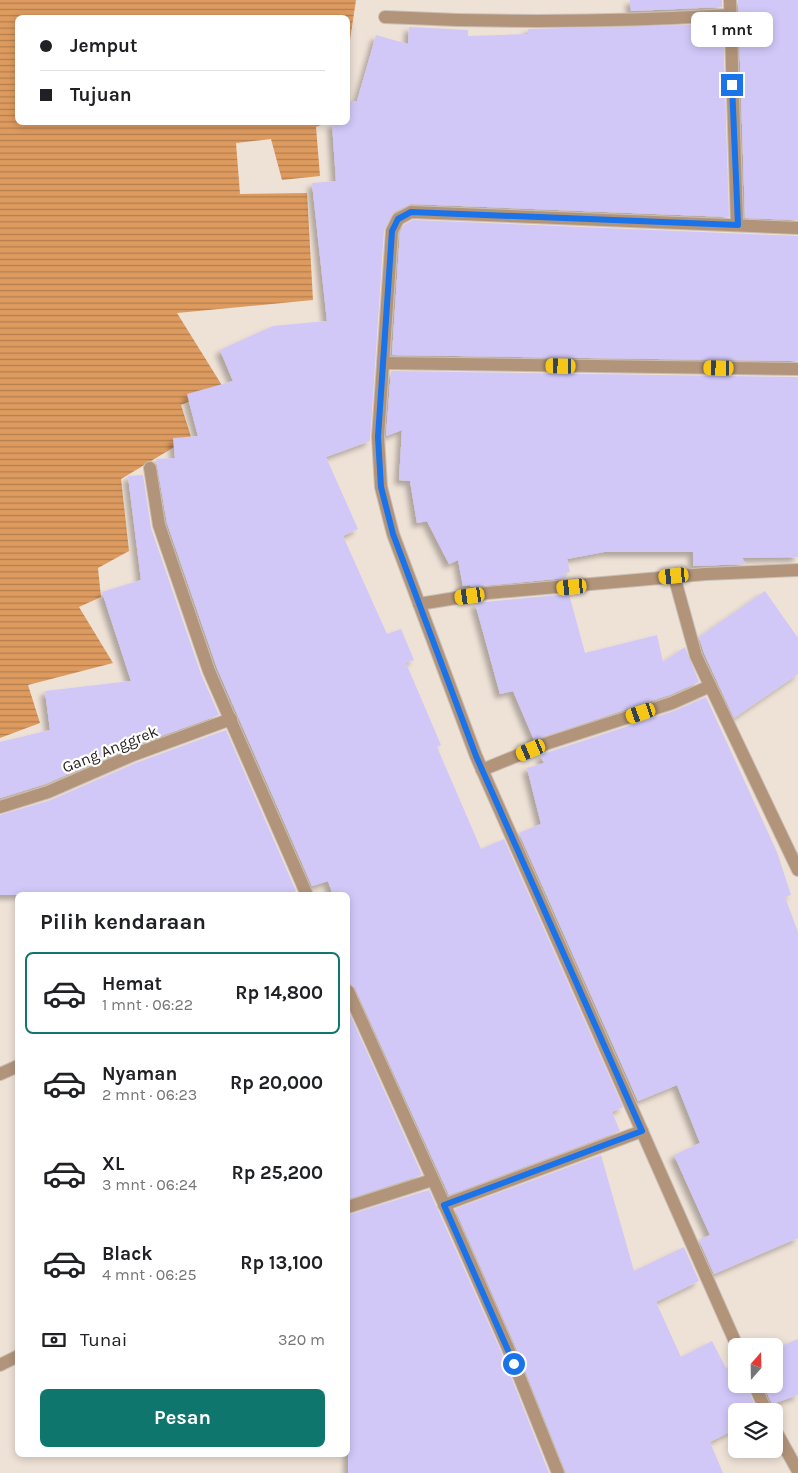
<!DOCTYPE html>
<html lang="id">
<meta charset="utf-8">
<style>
body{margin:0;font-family:Karla,sans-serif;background:#f2f2f2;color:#202124;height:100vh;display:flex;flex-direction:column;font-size:19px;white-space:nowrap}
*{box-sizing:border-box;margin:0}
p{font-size:16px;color:#757577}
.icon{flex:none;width:28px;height:28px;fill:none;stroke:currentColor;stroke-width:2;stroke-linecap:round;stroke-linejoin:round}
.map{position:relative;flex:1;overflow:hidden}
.panel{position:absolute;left:15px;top:892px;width:335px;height:565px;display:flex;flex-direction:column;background:#fff;border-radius:8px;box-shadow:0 2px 8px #0003}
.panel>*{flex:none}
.guide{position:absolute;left:15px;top:15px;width:335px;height:110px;border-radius:8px;box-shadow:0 2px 8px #0003;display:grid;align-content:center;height:110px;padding:0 25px;background:#fff}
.needle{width:32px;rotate:20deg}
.tools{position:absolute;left:728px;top:1338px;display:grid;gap:10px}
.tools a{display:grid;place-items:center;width:55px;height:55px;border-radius:8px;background:#fff;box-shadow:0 2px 8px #0003;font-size:25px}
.end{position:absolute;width:22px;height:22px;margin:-11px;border:6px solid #1a73e8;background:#fff;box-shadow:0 0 0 2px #fff}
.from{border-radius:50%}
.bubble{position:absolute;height:35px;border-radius:8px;background:#fff;box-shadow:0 2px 8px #0003;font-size:16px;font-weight:700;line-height:35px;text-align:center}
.car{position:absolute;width:15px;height:30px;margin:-15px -8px;border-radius:6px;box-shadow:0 0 4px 1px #0007;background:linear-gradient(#f5c518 24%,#345 0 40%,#f5c518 0 76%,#345 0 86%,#f5c518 0)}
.guide b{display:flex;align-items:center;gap:18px;height:48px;font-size:19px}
.guide b+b{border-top:1px solid #e0e0e0}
.guide i{width:12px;height:12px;background:#202124}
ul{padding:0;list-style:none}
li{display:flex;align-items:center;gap:15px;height:82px;margin:0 10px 8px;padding:0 15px;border:2px solid transparent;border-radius:8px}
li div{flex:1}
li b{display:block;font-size:19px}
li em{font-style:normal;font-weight:700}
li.selected{border-color:#0f766e}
li>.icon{width:45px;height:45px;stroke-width:1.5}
h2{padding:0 25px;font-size:22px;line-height:60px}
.pay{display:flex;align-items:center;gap:12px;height:55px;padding:0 25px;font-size:19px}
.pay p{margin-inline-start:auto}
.cta{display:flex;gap:10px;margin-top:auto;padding:10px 25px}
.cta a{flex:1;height:58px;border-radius:8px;background:#0f766e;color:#fff;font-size:20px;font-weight:700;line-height:58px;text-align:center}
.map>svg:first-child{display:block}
</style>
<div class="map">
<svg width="798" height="1473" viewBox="0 0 798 1473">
<defs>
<pattern id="water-rules" width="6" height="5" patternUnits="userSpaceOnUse" patternTransform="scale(1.25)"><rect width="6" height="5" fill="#de9b5f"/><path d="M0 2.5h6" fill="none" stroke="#b47e4e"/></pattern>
<filter id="shadow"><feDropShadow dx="-4.5" dy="4.5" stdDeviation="2.5" flood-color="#0004"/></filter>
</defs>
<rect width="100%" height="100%" fill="#eee1d6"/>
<polygon fill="url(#water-rules)" points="0,0 356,0 348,53 348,18 18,18 18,122 326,123 316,127 320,176 282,180 271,139 236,143 240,194 307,193 313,300 177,313 223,387 181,405 191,437 121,479 129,551 98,568 101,597 79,607 113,663 28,685 40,723 0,738"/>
<g fill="#d1c8f8" filter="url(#shadow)">
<polygon points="630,0 722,0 722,7 631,11"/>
<polygon points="738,0 798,0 798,220 745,218"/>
<polygon points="723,24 729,217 411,204 394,212 384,230 370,441 326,457 358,529 343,536 387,634 401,629 414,660 406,663 441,745 437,747 481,849 504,839 623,1107 612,1112 620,1131 449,1195 355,988 348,983 348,895 333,895 328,881 312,886 217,668 167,523 156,459 175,458 173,438 198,436 187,394 233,381 220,350 273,326 327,321 312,183 336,181 332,123 348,122 348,101 357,101 376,35 408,44 409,27 468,30 468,36 528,34 528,29"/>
<polygon points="413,220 798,236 798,361 392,355 400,233 404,225"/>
<polygon points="391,371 798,377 798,557 742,558 746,564 693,566 693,552 604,552 567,559 570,572 564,573 565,578 471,587 470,585 463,586 458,560 449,564 427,521 417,523 410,481 399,480 402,430 386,436"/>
<polygon points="143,475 151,528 201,674 219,715 130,747 45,784 0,798 0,742 50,730 45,691 131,681 102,592 141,580 128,476"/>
<polygon points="765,591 798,638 798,674 734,718 704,653 699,637"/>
<polygon points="569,594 585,653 657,635 663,662 685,647 699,682 669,695 534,740 513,691 500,694 475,603"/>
<polygon points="706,697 777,852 791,895 785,897 798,932 798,1238 714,1274 699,1240 710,1235 674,1155 700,1143 677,1085 638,1101 519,833 541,824 527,768 544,763 540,755 674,711"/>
<polygon points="226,730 296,891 284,895 0,895 0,815 51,800 136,763"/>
<polygon points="348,1010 422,1175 348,1199"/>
<polygon points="601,1155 634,1271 684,1247 699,1281 656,1302 681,1357 712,1341 726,1368 736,1364 736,1384 746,1384 757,1410 736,1411 736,1429 710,1442 723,1473 566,1473 514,1343 455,1209"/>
<polygon points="429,1190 500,1349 549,1473 348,1473 348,1215"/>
<polygon points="798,1339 798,1395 772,1404 763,1384 774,1384 774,1349"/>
</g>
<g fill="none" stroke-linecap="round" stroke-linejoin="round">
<g stroke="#cabeb4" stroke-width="14">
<g id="minor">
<polyline points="730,0 737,225"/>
<path d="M 385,17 C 500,23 615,22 730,15"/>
<polyline points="383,363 798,369"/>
<polyline points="150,468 159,525 209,671 307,895"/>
<polyline points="674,576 696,656 798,870"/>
<polyline points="419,604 487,593 706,574 798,570"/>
<polyline points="482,770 548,743 672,703 710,686"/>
<polyline points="0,807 48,792 133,755 231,719"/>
<polyline points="348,991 454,1226 507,1346 558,1473"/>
<polyline points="0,1074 18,1066"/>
<polyline points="444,1205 642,1131"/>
<polyline points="348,1207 432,1180"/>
<polyline points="737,1346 476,756 393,534 381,487 378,437 392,231 398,219 411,212 798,228"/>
<polyline points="0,1365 18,1356"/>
<polyline points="754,1384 766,1411"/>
<polyline points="774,1428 798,1471"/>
</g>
</g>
<use href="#minor" stroke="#b2947b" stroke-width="12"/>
</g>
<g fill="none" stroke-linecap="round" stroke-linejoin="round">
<polyline stroke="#1a73e8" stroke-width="6" points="514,1364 444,1205 642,1131 476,756 393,534 381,487 378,437 392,231 398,219 411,212 738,225 732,85"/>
</g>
<g text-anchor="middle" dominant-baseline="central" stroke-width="4.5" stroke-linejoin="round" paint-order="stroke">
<g font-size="16" fill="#241f1b" stroke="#fff">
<text transform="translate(110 749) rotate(-22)">Gang Anggrek</text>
</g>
</g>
</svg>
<div class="tools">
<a><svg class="needle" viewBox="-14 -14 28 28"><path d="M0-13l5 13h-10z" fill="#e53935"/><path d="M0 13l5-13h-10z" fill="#757577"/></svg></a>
<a><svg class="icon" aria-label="layers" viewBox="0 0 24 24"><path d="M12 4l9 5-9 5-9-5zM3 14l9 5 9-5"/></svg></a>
</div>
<i class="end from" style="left:514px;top:1364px"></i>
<i class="end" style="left:732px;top:85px"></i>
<div class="bubble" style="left:691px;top:12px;width:82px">1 mnt</div>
<i class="car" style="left:561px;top:366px;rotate:271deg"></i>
<i class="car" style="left:719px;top:368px;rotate:271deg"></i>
<i class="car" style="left:674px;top:576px;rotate:264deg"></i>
<i class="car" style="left:572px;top:587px;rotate:264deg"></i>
<i class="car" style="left:470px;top:596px;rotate:262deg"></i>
<i class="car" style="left:641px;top:713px;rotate:251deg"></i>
<i class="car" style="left:531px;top:750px;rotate:247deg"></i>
<div class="guide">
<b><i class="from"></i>Jemput</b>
<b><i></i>Tujuan</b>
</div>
<section class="panel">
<h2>Pilih kendaraan</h2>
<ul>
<li class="selected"><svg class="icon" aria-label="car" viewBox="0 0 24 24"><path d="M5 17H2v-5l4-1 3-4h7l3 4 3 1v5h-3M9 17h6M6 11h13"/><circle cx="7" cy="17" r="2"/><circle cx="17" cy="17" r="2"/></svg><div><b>Hemat</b><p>1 mnt · 06:22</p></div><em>Rp 14,800</em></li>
<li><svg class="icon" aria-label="car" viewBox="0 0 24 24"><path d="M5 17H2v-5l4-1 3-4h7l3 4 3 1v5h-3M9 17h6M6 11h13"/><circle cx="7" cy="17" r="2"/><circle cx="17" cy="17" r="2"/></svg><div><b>Nyaman</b><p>2 mnt · 06:23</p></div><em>Rp 20,000</em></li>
<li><svg class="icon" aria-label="car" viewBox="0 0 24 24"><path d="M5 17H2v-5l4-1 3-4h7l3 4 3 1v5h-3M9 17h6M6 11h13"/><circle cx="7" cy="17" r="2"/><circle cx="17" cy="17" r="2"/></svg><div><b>XL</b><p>3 mnt · 06:24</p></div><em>Rp 25,200</em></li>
<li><svg class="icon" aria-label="car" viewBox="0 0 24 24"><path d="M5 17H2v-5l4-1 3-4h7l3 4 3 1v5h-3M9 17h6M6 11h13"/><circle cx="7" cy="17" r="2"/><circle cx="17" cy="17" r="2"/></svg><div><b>Black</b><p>4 mnt · 06:25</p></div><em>Rp 13,100</em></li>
</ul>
<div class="pay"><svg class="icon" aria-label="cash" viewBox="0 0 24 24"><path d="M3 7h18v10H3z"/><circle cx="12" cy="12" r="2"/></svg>Tunai<p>320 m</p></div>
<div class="cta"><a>Pesan</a></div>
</section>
</div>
